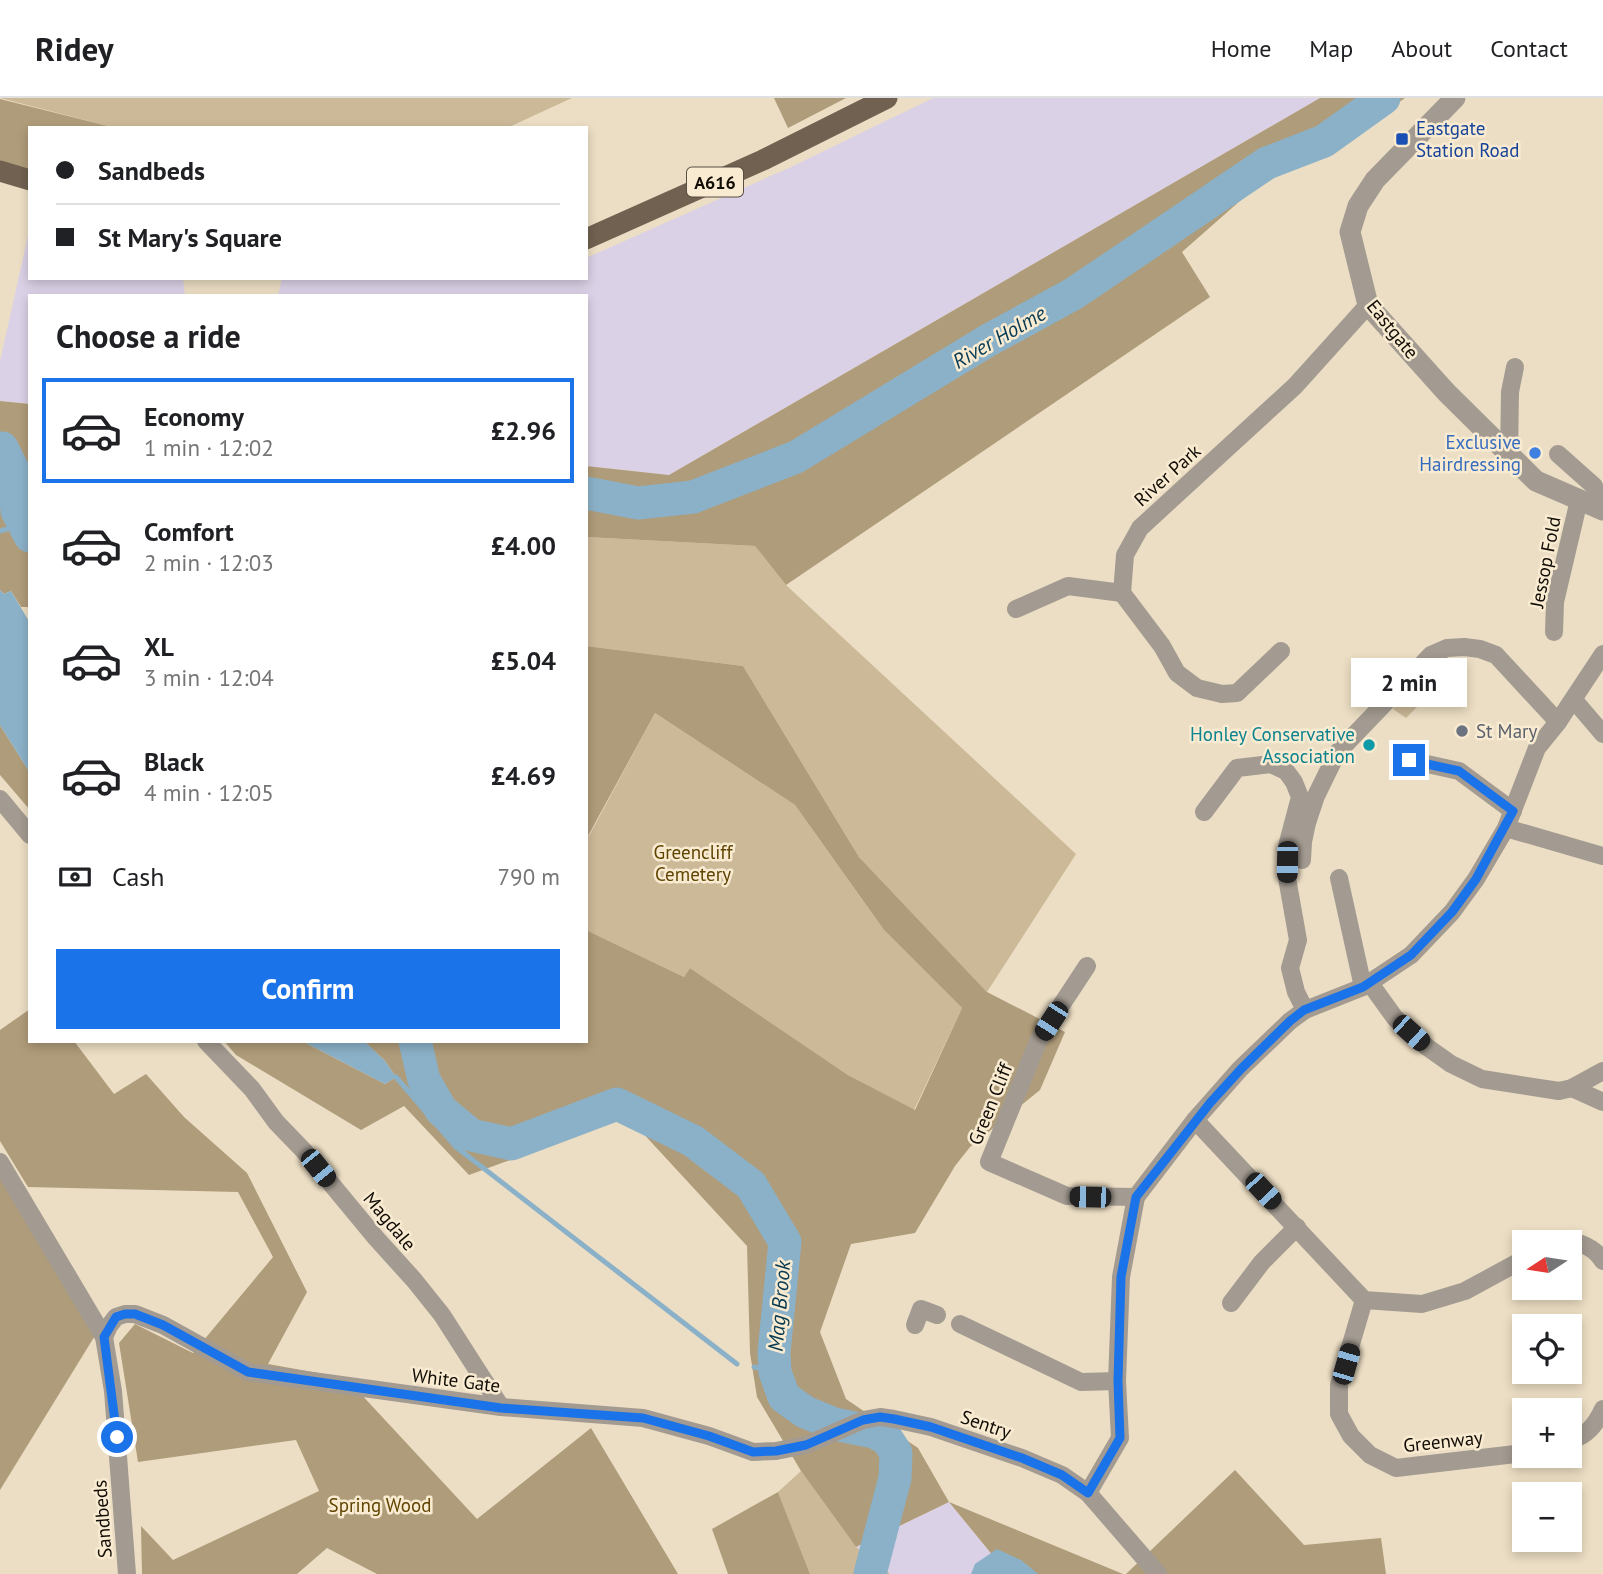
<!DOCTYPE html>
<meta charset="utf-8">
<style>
body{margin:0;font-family:"PT Sans",sans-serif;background:#f6f6f6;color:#202124;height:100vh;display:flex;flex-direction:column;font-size:26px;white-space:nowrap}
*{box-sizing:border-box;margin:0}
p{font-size:23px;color:#757577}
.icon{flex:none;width:38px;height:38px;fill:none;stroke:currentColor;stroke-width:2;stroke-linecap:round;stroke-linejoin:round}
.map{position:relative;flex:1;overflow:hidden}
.drawer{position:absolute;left:28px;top:196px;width:560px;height:749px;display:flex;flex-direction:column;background:#fff;border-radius:0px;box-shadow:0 4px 10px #0003}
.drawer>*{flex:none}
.guide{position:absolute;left:28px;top:28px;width:560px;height:154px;border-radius:0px;box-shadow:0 4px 10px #0003;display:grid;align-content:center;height:154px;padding:0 28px;background:#fff}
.needle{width:46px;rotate:258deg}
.buttons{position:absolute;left:1512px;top:1132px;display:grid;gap:14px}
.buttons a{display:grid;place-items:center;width:70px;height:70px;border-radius:0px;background:#fff;box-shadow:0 4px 10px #0003;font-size:35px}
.end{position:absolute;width:32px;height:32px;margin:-16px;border:9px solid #1a73e8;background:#fff;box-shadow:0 0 0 4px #fff}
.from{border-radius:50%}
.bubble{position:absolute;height:49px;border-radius:0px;background:#fff;box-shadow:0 4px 10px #0003;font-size:23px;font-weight:700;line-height:49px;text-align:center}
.car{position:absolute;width:21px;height:42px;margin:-21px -10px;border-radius:9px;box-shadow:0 0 5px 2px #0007;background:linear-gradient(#222 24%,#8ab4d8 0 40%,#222 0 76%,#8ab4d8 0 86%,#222 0)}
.guide b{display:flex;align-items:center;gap:24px;height:66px;font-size:26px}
.guide b+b{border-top:2px solid #e0e0e0}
.guide i{width:18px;height:18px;background:#202124}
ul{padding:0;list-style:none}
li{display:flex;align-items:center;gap:21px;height:105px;margin:0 14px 10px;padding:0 14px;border:4px solid transparent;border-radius:0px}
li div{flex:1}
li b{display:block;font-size:26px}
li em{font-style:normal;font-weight:700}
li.selected{border-color:#1a73e8}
li>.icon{width:63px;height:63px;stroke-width:1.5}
h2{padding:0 28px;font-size:32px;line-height:84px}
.pay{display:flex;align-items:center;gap:18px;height:77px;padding:0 28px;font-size:26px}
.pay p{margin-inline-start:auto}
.cta{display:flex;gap:14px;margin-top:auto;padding:14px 28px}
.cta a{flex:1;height:80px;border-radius:0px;background:#1a73e8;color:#fff;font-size:28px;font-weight:700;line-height:80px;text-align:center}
header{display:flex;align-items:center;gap:42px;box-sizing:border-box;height:98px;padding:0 35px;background:#fff;border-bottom:2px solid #e0e0e0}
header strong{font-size:33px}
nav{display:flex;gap:38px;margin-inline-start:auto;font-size:24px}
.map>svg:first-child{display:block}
</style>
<header>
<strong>Ridey</strong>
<nav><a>Home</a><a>Map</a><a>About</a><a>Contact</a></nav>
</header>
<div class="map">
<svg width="1603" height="1476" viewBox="0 0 1603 1476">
<rect width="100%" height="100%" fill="#ecdec4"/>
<g fill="#dbd1e6">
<polygon points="933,0 1320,0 669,377 586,368 586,198 278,198 282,180 586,180 586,160 791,69"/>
<polygon points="30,129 30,180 183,180 185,198 30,198 30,306 0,303 0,263"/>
<polygon points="949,1404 1008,1476 890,1476 856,1449"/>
</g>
<g fill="#ccb998">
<polygon points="0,0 572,0 507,30 116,30"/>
<polygon points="586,439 755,448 786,487 1076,756 987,894 859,759 743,568 586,548"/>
<polygon points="1447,555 1446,580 1406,620 1393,611 1433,562"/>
<polygon points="655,615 795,707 884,832 962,910 914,1012 848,977 690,870 684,879 586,832 586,737 589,738"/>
<polygon points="801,1373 856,1449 890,1476 810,1476 778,1394"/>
</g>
<g fill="#af9c7a">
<polygon points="774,0 846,0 788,30"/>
<polygon points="1320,0 1405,0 1365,29 1258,87 1182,154 1210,199 786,487 755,448 586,439 586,368 669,377"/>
<polygon points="0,1 116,30 30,30 30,72 0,63"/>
<polygon points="0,303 30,306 30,509 21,509 11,493 4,496 0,492"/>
<polygon points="586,548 743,568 859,759 987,894 1065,934 1040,992 970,1049 955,1068 915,1135 851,1146 820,1234 846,1301 918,1350 949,1404 1123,1476 1008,1476 949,1404 856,1449 801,1373 757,1299 750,1255 747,1148 628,1019 469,1077 404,1008 361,1032 236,957 224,943 302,943 385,986 396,979 385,963 364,943 586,943 586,832 684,879 690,870 848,977 915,1012 962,910 884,832 795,707 655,615 588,738 586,737"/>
<polygon points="0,627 30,675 30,712 0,677"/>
<polygon points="30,911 30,943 74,943 114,996 146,976 184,1019 247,1075 307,1194 268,1266 346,1280 477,1421 591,1330 678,1476 377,1476 327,1450 297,1476 142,1476 141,1428 173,1462 319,1393 296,1342 138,1364 119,1245 135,1226 193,1255 273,1159 238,1094 28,1089 0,1043 0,932"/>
<polygon points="0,1080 96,1236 0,1392"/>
<polygon points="1235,1372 1304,1447 1381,1440 1386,1476 1126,1476"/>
<polygon points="778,1394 810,1476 728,1476 712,1431"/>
</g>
<g fill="#8bb1c8">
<polygon points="0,492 4,496 11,493 30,525 30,675 0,627"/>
<polygon points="302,943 364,943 385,963 396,979 385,986"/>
<polygon points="997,1451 1021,1462 1038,1476 971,1476 975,1466"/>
</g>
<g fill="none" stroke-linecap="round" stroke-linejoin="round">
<g stroke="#8bb1c8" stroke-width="5">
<polyline points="0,433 23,426"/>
<polyline points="396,979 456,1049 737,1266"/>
<polyline points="431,1020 441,1012"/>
<polyline points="754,1269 775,1274"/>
</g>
<g stroke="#8bb1c8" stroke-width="33">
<polyline points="2,350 13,372 17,413 30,438"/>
<polyline points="586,395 638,405 693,399 796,359 987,243 1073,196 1267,65 1324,43 1384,0"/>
<polyline points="415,943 424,982 441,1012 471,1037 511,1046 617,1006 693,1043 751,1087 785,1144 774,1254 775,1274 784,1299 805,1314 834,1326 874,1334 887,1341 896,1355 895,1380 870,1476"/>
</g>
<g stroke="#a39b91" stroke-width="18">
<polyline points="1558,356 1594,388 1602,412"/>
<polyline points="1509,358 1510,294 1515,269"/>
<polyline points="1016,511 1068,488 1122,495"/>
<polyline points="1554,534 1555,504 1579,402"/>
<polyline points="1281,553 1237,595 1222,596 1197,590 1177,575 1162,548 1122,495 1125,457 1140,430 1295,288 1368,207"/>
<polyline points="1574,602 1603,636"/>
<polyline points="1409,662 1459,673 1513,713"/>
<polyline points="0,701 30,737"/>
<polyline points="1204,714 1237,670 1271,666 1286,673 1294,684 1300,699 1287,748 1287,780 1298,842 1290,870 1296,894 1305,912"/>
<polyline points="1506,730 1603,758"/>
<polyline points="1302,762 1303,744 1307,725 1316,698 1337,655 1431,557 1447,550 1464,549 1480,551 1496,557 1558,624"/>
<polyline points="1339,780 1363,889"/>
<polyline points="1087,868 1039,941 989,1064 1067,1098 1136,1099"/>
<polyline points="1369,884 1395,920 1427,949 1451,966 1482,981 1559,993 1572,990 1603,973"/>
<polyline points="206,943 252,991 276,1024 304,1053 376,1140 414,1182 442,1217 501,1309"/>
<polyline points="1572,990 1603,1004"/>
<polyline points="1195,1022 1364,1202 1422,1206 1465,1193 1524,1161"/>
<polyline points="0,1064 104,1239 113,1293 127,1476"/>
<path d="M 1555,1144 C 1571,1139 1594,1148 1603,1163"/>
<polyline points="1364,1202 1339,1287 1339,1316 1351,1338 1370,1357 1396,1370 1524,1355"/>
<polyline points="1231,1205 1262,1164 1297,1129"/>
<polyline points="960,1226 1081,1284 1117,1283"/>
<polyline points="915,1227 921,1211 937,1217"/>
<polyline points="104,1239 109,1228 116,1219 125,1216 135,1216 163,1227 248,1274 501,1309 643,1320 709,1338 753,1354 776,1353 806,1347 863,1322 880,1319 894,1321 931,1329 1022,1360 1062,1377 1088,1395 1158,1476"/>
<path d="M 1570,1343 C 1587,1337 1595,1328 1603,1311"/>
<polyline points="1088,1395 1120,1340 1117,1283 1121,1179 1136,1099 1195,1022 1240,971 1290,923 1305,912 1363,889 1411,857 1452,814 1476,781 1506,730 1537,650 1558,624 1603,556"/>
</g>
<polyline stroke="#a39b91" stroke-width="21" points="1455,0 1375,82 1358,108 1350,134 1368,207 1446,294 1536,383 1603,412"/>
<g stroke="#706151" stroke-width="21">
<polyline points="0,73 30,82"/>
<polyline points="586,141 763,62 887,0"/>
</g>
</g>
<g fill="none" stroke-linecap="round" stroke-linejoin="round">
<polyline stroke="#1a73e8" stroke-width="9" points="117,1339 104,1239 116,1219 125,1216 135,1216 163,1227 248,1274 501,1310 643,1320 709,1338 753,1354 776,1353 806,1347 863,1322 880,1319 894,1321 931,1329 1022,1360 1062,1377 1088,1395 1120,1340 1118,1283 1121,1179 1136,1099 1210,1005 1241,971 1290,923 1304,912 1363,889 1411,857 1452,814 1476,781 1513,713 1459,673 1409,662"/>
</g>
<rect fill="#1a4fb4" stroke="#f9ebd1" stroke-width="2.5" x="1395" y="34" width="14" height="14" rx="3.5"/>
<circle fill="#3f7fe0" stroke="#f9ebd1" stroke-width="2.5" cx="1535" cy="355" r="7"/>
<circle fill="#6b7280" stroke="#f9ebd1" stroke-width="2.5" cx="1462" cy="633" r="7"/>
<circle fill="#0f9aa8" stroke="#f9ebd1" stroke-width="2.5" cx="1369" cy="647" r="7"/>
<g text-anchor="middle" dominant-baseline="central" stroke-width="5" stroke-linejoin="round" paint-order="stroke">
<rect fill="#f9ebd1" stroke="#574f42" stroke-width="2" x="687" y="69.5" width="56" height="29" rx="5"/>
<g font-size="18" font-weight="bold" fill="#110c05">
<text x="715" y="84">A616</text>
</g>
<g font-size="19" fill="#164399" stroke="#f9ebd1" text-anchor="start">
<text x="1416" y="30">Eastgate<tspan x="1416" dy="22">Station Road</tspan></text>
</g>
<g font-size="19" fill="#110c05" stroke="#f9ebd1">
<text transform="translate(1393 231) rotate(51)">Eastgate</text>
<text transform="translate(1167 377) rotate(-42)">River Park</text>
<text transform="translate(1545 464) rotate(-79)">Jessop Fold</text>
<text transform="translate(990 1006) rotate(-68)">Green Cliff</text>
<text transform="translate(390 1123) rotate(50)">Magdale</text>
<text transform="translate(456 1282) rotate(7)">White Gate</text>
<text transform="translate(986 1326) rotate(19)">Sentry</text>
<text transform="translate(1443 1343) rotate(-6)">Greenway</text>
<text transform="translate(102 1421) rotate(-94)">Sandbeds</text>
</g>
<g font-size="19" fill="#366cbe" stroke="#f9ebd1" text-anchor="end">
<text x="1521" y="344">Exclusive<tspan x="1521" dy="22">Hairdressing</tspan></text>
</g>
<g font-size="19" fill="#5b616d" stroke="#f9ebd1" text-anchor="start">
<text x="1476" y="633">St Mary</text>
</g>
<g font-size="19" fill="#0d838f" stroke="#f9ebd1" text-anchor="end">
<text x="1355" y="636">Honley Conservative<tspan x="1355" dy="22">Association</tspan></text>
</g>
<g font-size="19" fill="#5f4402" stroke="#f9ebd1">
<text x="693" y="754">Greencliff<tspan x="693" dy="22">Cemetery</tspan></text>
<text x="380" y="1407">Spring Wood</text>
</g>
<g font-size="21" font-style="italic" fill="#083b53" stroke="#f9ebd1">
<text transform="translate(999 239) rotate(-30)">River Holme</text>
<text transform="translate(779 1208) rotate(-85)">Mag Brook</text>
</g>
</g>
</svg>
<div class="buttons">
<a><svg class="needle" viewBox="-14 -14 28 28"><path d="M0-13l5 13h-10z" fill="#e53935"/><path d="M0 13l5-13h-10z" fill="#757577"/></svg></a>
<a><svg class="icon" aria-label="locate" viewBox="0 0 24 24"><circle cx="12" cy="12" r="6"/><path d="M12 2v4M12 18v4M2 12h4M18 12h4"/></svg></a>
<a>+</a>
<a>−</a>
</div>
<i class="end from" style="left:117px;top:1339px"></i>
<i class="end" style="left:1409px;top:662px"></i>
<div class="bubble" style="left:1351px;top:560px;width:116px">2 min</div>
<i class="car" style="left:1287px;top:764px;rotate:181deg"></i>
<i class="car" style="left:1051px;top:923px;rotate:213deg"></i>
<i class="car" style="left:1411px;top:935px;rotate:132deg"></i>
<i class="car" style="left:318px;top:1070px;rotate:141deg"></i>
<i class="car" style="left:1263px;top:1093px;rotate:137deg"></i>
<i class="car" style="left:1090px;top:1099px;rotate:271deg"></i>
<i class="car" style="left:1346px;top:1266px;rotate:16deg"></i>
<div class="guide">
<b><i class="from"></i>Sandbeds</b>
<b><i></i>St Mary's Square</b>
</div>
<section class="drawer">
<h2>Choose a ride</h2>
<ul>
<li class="selected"><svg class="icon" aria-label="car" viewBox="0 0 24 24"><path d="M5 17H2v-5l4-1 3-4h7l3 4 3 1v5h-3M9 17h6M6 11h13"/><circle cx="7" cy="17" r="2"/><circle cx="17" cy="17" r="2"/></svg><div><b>Economy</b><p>1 min · 12:02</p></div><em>£2.96</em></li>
<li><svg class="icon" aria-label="car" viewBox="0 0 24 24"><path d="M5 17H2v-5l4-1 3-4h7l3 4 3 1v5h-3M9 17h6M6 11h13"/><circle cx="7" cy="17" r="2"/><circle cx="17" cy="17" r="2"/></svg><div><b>Comfort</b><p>2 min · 12:03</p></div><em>£4.00</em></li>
<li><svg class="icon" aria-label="car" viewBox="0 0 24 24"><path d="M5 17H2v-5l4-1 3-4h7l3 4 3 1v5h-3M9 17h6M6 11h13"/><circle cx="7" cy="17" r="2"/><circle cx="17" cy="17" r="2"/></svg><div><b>XL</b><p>3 min · 12:04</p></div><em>£5.04</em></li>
<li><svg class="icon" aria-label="car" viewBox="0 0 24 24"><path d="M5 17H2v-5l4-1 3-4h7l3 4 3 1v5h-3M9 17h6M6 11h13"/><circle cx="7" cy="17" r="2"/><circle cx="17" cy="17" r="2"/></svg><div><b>Black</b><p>4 min · 12:05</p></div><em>£4.69</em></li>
</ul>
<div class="pay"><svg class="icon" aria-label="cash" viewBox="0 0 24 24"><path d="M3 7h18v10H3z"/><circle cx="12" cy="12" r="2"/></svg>Cash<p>790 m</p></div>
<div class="cta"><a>Confirm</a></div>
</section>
</div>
